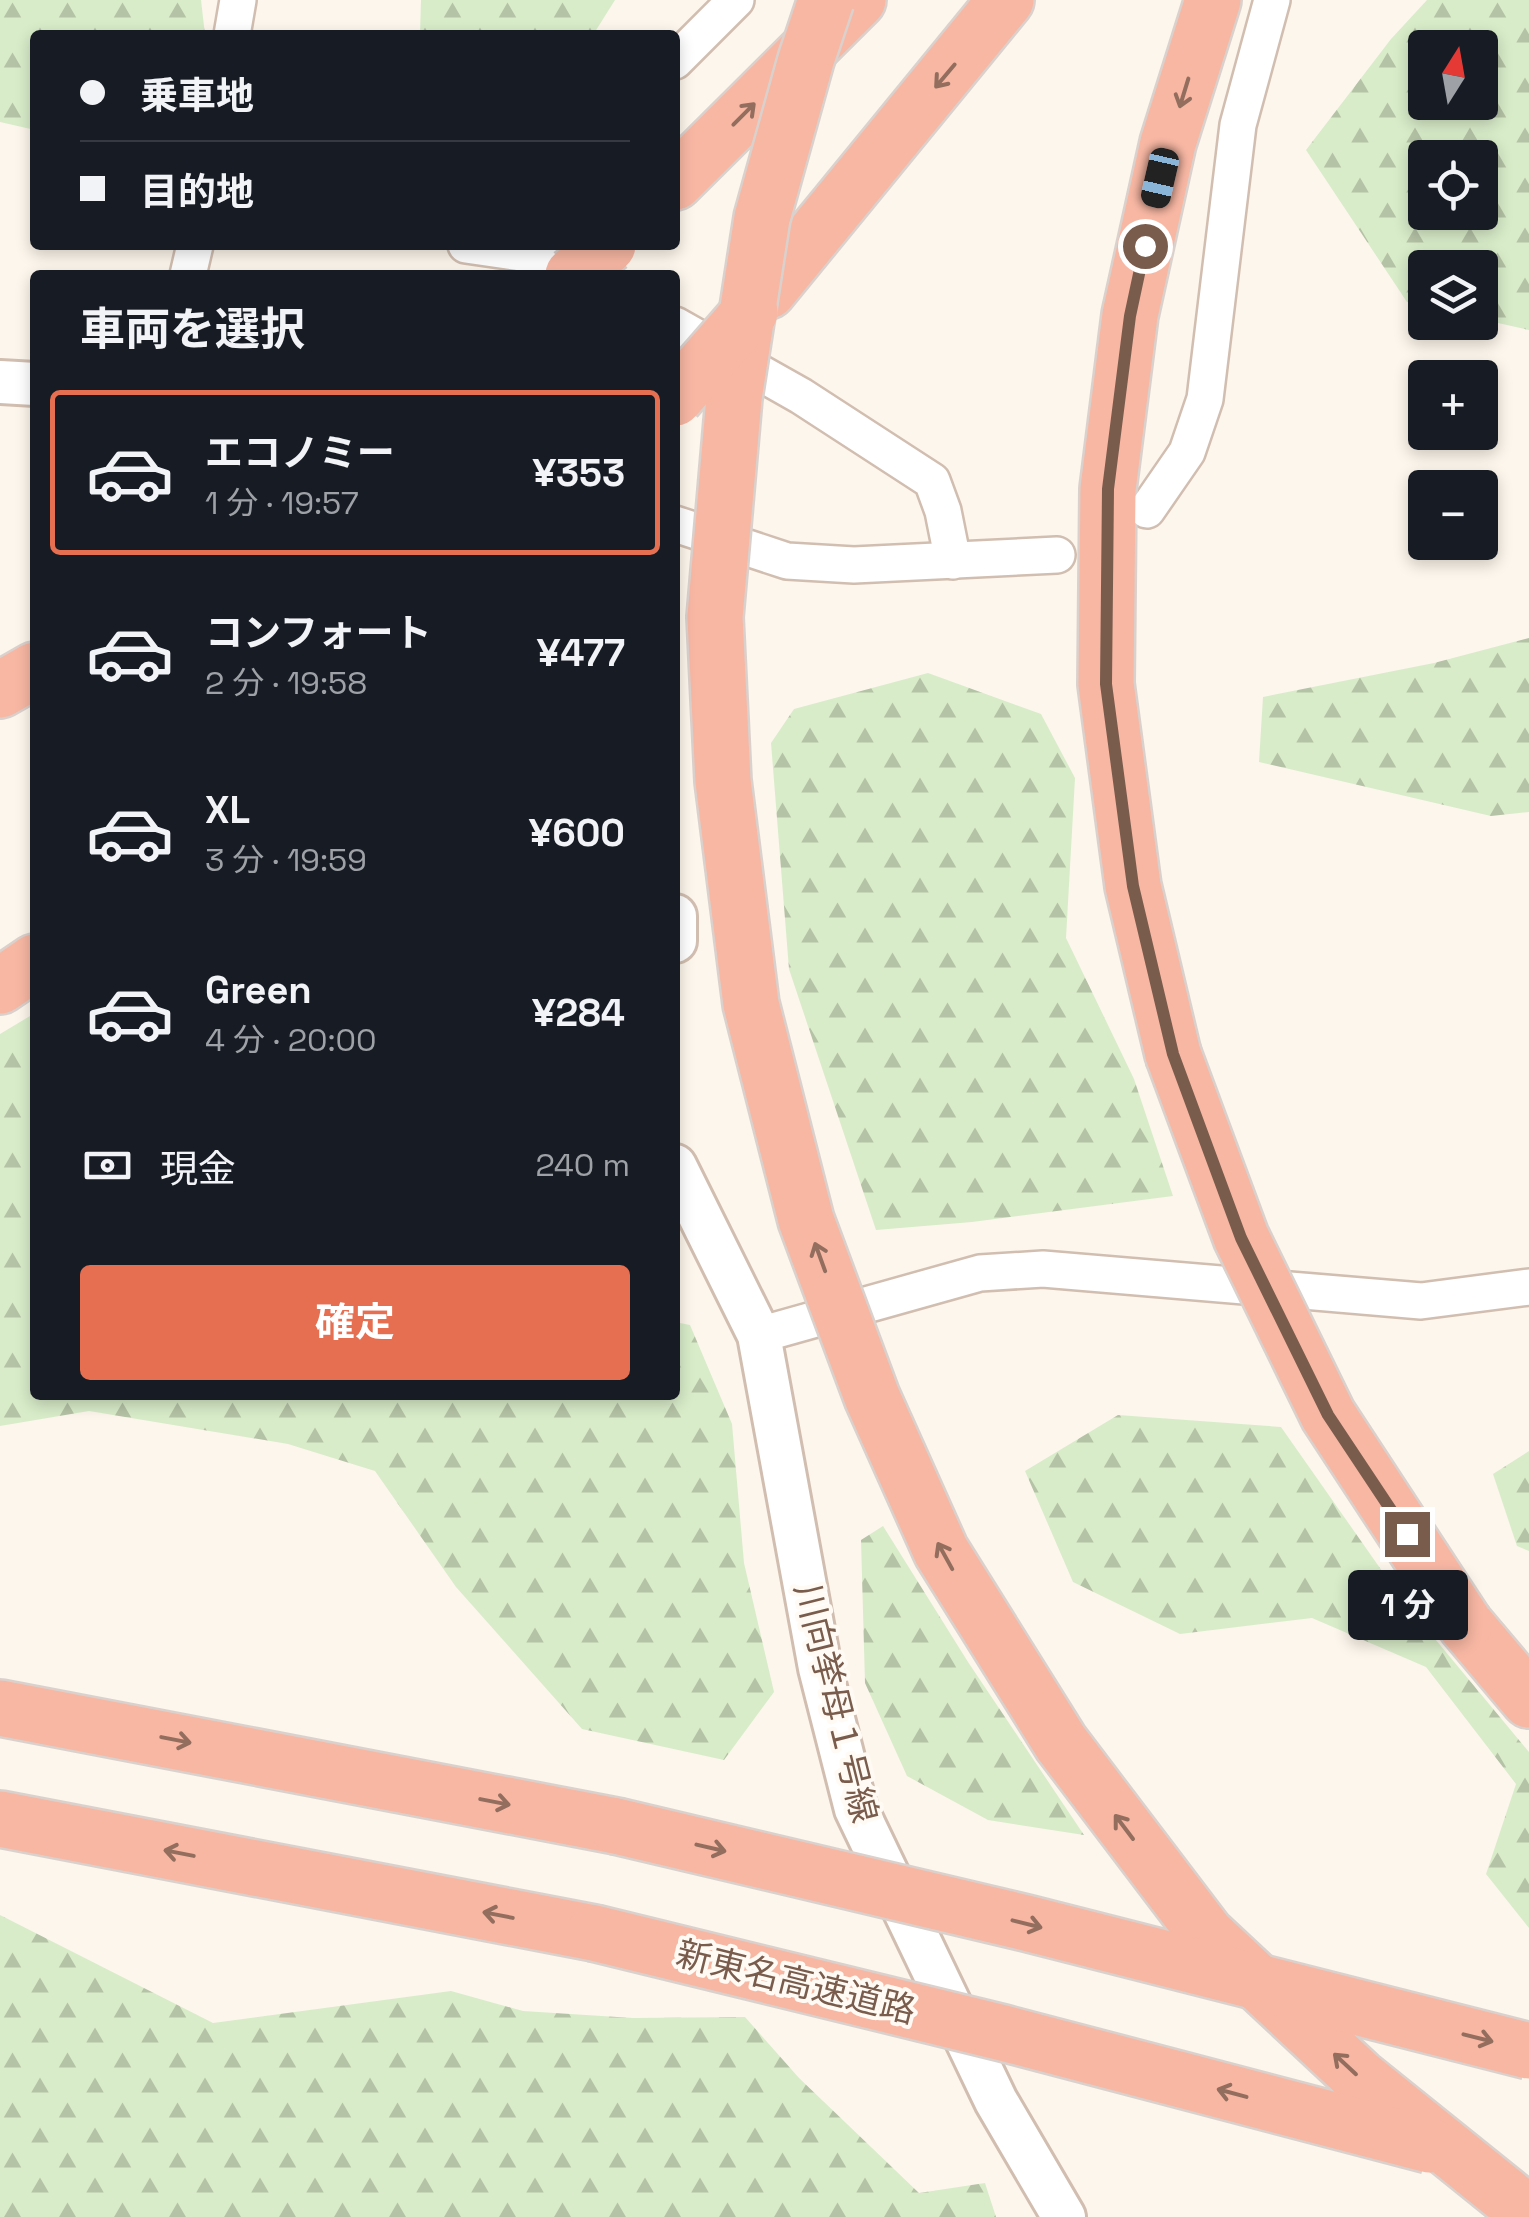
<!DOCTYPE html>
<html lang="ja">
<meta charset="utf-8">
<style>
body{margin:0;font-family:"Space Grotesk","Noto Sans JP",sans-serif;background:#20242c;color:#f1f3f6;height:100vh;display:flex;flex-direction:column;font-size:38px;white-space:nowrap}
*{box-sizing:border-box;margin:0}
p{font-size:32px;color:#9ea1a6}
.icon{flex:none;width:55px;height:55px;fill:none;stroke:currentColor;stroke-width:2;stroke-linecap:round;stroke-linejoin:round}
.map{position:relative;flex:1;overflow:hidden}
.sheet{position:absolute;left:30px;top:270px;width:650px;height:1130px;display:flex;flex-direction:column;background:#171b24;border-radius:10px;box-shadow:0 5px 15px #0003}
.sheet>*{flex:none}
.top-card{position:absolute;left:30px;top:30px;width:650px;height:220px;border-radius:10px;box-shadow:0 5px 15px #0003;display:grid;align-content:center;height:220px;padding:0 50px;background:#171b24}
.needle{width:65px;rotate:11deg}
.fabs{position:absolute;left:1408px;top:30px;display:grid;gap:20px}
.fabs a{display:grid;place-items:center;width:90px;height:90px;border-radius:10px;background:#171b24;box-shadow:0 5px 15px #0003;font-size:50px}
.end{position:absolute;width:45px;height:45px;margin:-22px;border:12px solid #7a5c4d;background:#fff;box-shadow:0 0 0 5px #fff}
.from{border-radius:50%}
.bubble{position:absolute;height:70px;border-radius:10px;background:#171b24;box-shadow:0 5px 15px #0003;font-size:32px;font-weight:700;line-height:70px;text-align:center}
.car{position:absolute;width:30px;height:60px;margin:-30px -15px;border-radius:12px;box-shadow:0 0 8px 2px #0007;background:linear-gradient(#222 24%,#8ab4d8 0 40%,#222 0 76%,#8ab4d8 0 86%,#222 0)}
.top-card b{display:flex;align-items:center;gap:35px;height:95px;font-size:38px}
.top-card b+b{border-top:2px solid #363941}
.top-card i{width:25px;height:25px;background:#f1f3f6}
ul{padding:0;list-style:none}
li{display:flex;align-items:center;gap:30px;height:165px;margin:0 20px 15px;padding:0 30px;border:5px solid transparent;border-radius:10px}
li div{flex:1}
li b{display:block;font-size:38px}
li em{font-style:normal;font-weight:700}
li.on{border-color:#e76f51}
li>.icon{width:90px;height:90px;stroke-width:1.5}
h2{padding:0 50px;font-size:45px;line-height:120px}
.pay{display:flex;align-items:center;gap:25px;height:110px;padding:0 50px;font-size:38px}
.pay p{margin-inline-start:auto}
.button{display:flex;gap:20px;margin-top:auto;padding:20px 50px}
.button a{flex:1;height:115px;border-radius:10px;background:#e76f51;color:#fff;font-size:40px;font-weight:700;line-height:115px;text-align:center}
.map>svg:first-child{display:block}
</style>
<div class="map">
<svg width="1529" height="2217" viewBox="0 0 1529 2217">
<defs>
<pattern id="forest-firs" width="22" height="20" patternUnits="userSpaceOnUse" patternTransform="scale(2.5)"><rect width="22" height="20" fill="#d8ecc9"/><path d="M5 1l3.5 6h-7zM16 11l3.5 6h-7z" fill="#b4c2a5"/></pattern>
</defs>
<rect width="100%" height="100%" fill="#fdf6ec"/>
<g fill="url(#forest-firs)" fill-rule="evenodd">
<polygon points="0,0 201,0 205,35 35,35 35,130 0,122"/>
<polygon points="421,0 615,0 593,35 420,35"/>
<path d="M 1427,0 L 1529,0 L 1529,330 L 1480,319 L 1480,268 L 1425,268 L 1425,306 L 1407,302 L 1306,150 L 1391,39 ZM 1425,48 L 1480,48 L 1480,102 L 1425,102 ZM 1425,158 L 1480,158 L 1480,212 L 1425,212 Z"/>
<polygon points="1529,638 1529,812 1491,816 1259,762 1263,697 1434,663"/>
<polygon points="928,673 1041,714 1075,778 1066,938 1134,1079 1173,1196 972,1222 876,1230 789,969 771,743 794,709"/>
<polygon points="35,1013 35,1207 31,1211 35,1254 35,1395 675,1395 675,1322 690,1325 732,1424 744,1563 774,1692 724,1760 582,1729 456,1587 375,1471 288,1444 89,1411 0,1426 0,1034"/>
<polygon points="1118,1415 1281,1427 1401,1598 1529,1752 1529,1928 1486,1874 1516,1784 1426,1667 1312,1618 1180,1634 1073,1582 1025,1471"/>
<polygon points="1529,1451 1529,1551 1517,1546 1493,1474"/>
<polygon points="883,1526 968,1662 1084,1835 988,1820 907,1776 865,1683 861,1540"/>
<polygon points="0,1915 213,2023 451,1991 523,2011 633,2018 745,2017 799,2078 919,2193 985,2183 996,2217 0,2217"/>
</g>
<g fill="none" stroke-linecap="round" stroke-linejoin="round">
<g stroke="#d1beb0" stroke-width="40">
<g id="minor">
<polyline points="232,35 238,0"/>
<polyline points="675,61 736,0"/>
<polyline points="466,245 556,258 587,275"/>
<polyline points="188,275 195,245"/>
<polyline points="675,325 801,396 932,481 943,511 953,561"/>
<polyline points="1147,510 1187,452 1205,399 1238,125 1272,0"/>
<polyline points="675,524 787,561 854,565 1057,555"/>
<polyline points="759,1335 980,1273 1043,1269 1421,1301 1529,1287"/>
</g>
</g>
<g stroke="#d1beb0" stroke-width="48">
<g id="tertiary">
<polyline points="0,382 35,384"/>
<polyline points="675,916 675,941"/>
<polyline points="675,1166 759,1335 820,1668 856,1809 996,2101 1064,2217"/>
</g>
</g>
<g stroke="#dad1cd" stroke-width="60">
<g id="motorway">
<polyline points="675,182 858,0"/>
<polyline points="768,291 1006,0"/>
<polyline points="0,690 35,670"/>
<polyline points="0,986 35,962"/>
<polyline points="1173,1054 1133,886 1106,684 1108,489 1130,315 1168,143 1213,0"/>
<polyline points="1465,1624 1529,1700"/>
<polyline points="0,1708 616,1826"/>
<polyline points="0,1819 594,1933"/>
</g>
</g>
<use href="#minor" stroke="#fff" stroke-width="35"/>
<use href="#tertiary" stroke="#fff" stroke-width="42"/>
<use href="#motorway" stroke="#f7b7a3" stroke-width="55"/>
<g stroke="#dad1cd" stroke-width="60" stroke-linecap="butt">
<g id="motorway-bridge">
<polyline points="826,0 806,60 762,218 734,398 715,617 723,781 751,1004 806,1220 872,1397 941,1551 1061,1743 1206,1934 1359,2077 1529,2214"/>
<polyline points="573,275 608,245"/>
<polyline points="675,398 750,312"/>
<polyline points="1173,1054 1241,1237 1328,1415 1465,1624"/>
<polyline points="616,1826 1026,1923 1529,2051"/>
<polyline points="594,1933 1003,2033 1429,2145"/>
</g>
</g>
<use href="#motorway-bridge" stroke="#f7b7a3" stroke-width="55"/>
</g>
<defs><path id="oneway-shaft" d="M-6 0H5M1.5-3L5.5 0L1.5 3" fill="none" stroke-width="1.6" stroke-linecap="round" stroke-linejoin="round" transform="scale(2.5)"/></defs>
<g stroke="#936e5e">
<use href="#oneway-shaft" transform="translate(945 76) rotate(130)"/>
<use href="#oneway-shaft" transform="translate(1184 93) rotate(107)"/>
<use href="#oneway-shaft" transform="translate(744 114) rotate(-45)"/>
<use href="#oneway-shaft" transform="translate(820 1257) rotate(-110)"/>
<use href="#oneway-shaft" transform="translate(945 1556) rotate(-119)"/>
<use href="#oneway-shaft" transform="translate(176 1740) rotate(11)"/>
<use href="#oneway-shaft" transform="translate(495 1802) rotate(11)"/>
<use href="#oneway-shaft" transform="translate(1124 1827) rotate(-127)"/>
<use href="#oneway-shaft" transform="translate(711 1848) rotate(13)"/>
<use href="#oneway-shaft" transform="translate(179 1853) rotate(-169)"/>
<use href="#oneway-shaft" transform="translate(498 1915) rotate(-169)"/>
<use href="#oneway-shaft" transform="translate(1027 1924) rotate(14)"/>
<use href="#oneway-shaft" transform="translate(1478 2038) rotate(14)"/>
<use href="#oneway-shaft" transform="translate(1345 2064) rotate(-137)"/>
<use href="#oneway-shaft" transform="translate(1232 2093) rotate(-165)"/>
</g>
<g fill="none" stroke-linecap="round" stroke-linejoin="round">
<polyline stroke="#7a5c4d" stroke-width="12" points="1145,246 1130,316 1108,489 1106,684 1133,886 1173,1054 1241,1238 1328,1415 1407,1534"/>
</g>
<g text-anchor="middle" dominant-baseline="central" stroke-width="8" stroke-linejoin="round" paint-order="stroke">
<g font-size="35" fill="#7a5c4d" stroke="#fffaf3">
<text transform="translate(836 1703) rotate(76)">川向挙母１号線</text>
<text transform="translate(796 1982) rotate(14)">新東名高速道路</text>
</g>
</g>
</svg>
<div class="fabs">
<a><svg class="needle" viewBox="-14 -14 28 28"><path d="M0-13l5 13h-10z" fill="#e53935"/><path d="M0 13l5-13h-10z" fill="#9ea1a6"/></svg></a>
<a><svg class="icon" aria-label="locate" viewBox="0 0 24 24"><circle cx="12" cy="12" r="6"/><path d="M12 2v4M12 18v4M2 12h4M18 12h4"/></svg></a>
<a><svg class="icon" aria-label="layers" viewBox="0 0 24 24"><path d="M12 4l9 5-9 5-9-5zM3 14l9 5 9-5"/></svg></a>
<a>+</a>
<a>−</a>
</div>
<i class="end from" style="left:1145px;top:246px"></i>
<i class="end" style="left:1407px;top:1534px"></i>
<div class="bubble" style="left:1348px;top:1570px;width:120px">1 分</div>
<i class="car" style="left:1160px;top:178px;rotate:193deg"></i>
<div class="top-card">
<b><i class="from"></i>乗車地</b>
<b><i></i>目的地</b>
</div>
<section class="sheet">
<h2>車両を選択</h2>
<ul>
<li class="on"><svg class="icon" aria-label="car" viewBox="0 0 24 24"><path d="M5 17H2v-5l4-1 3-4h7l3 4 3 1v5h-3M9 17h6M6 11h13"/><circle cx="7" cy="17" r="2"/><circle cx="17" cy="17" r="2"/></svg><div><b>エコノミー</b><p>1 分 · 19:57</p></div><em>¥353</em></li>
<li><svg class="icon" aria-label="car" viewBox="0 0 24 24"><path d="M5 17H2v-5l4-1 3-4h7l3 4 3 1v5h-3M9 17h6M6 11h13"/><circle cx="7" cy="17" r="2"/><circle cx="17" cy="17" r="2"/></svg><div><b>コンフォート</b><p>2 分 · 19:58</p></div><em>¥477</em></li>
<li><svg class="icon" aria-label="car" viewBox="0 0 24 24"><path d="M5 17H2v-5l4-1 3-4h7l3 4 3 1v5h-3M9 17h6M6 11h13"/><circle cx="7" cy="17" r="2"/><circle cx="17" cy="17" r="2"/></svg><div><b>XL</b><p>3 分 · 19:59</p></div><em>¥600</em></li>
<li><svg class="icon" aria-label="car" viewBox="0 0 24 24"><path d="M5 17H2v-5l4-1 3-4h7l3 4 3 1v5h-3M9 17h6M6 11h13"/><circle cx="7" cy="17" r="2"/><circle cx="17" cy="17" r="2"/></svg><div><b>Green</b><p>4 分 · 20:00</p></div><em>¥284</em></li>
</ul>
<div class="pay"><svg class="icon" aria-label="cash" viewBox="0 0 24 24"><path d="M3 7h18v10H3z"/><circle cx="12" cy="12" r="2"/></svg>現金<p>240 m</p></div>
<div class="button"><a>確定</a></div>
</section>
</div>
